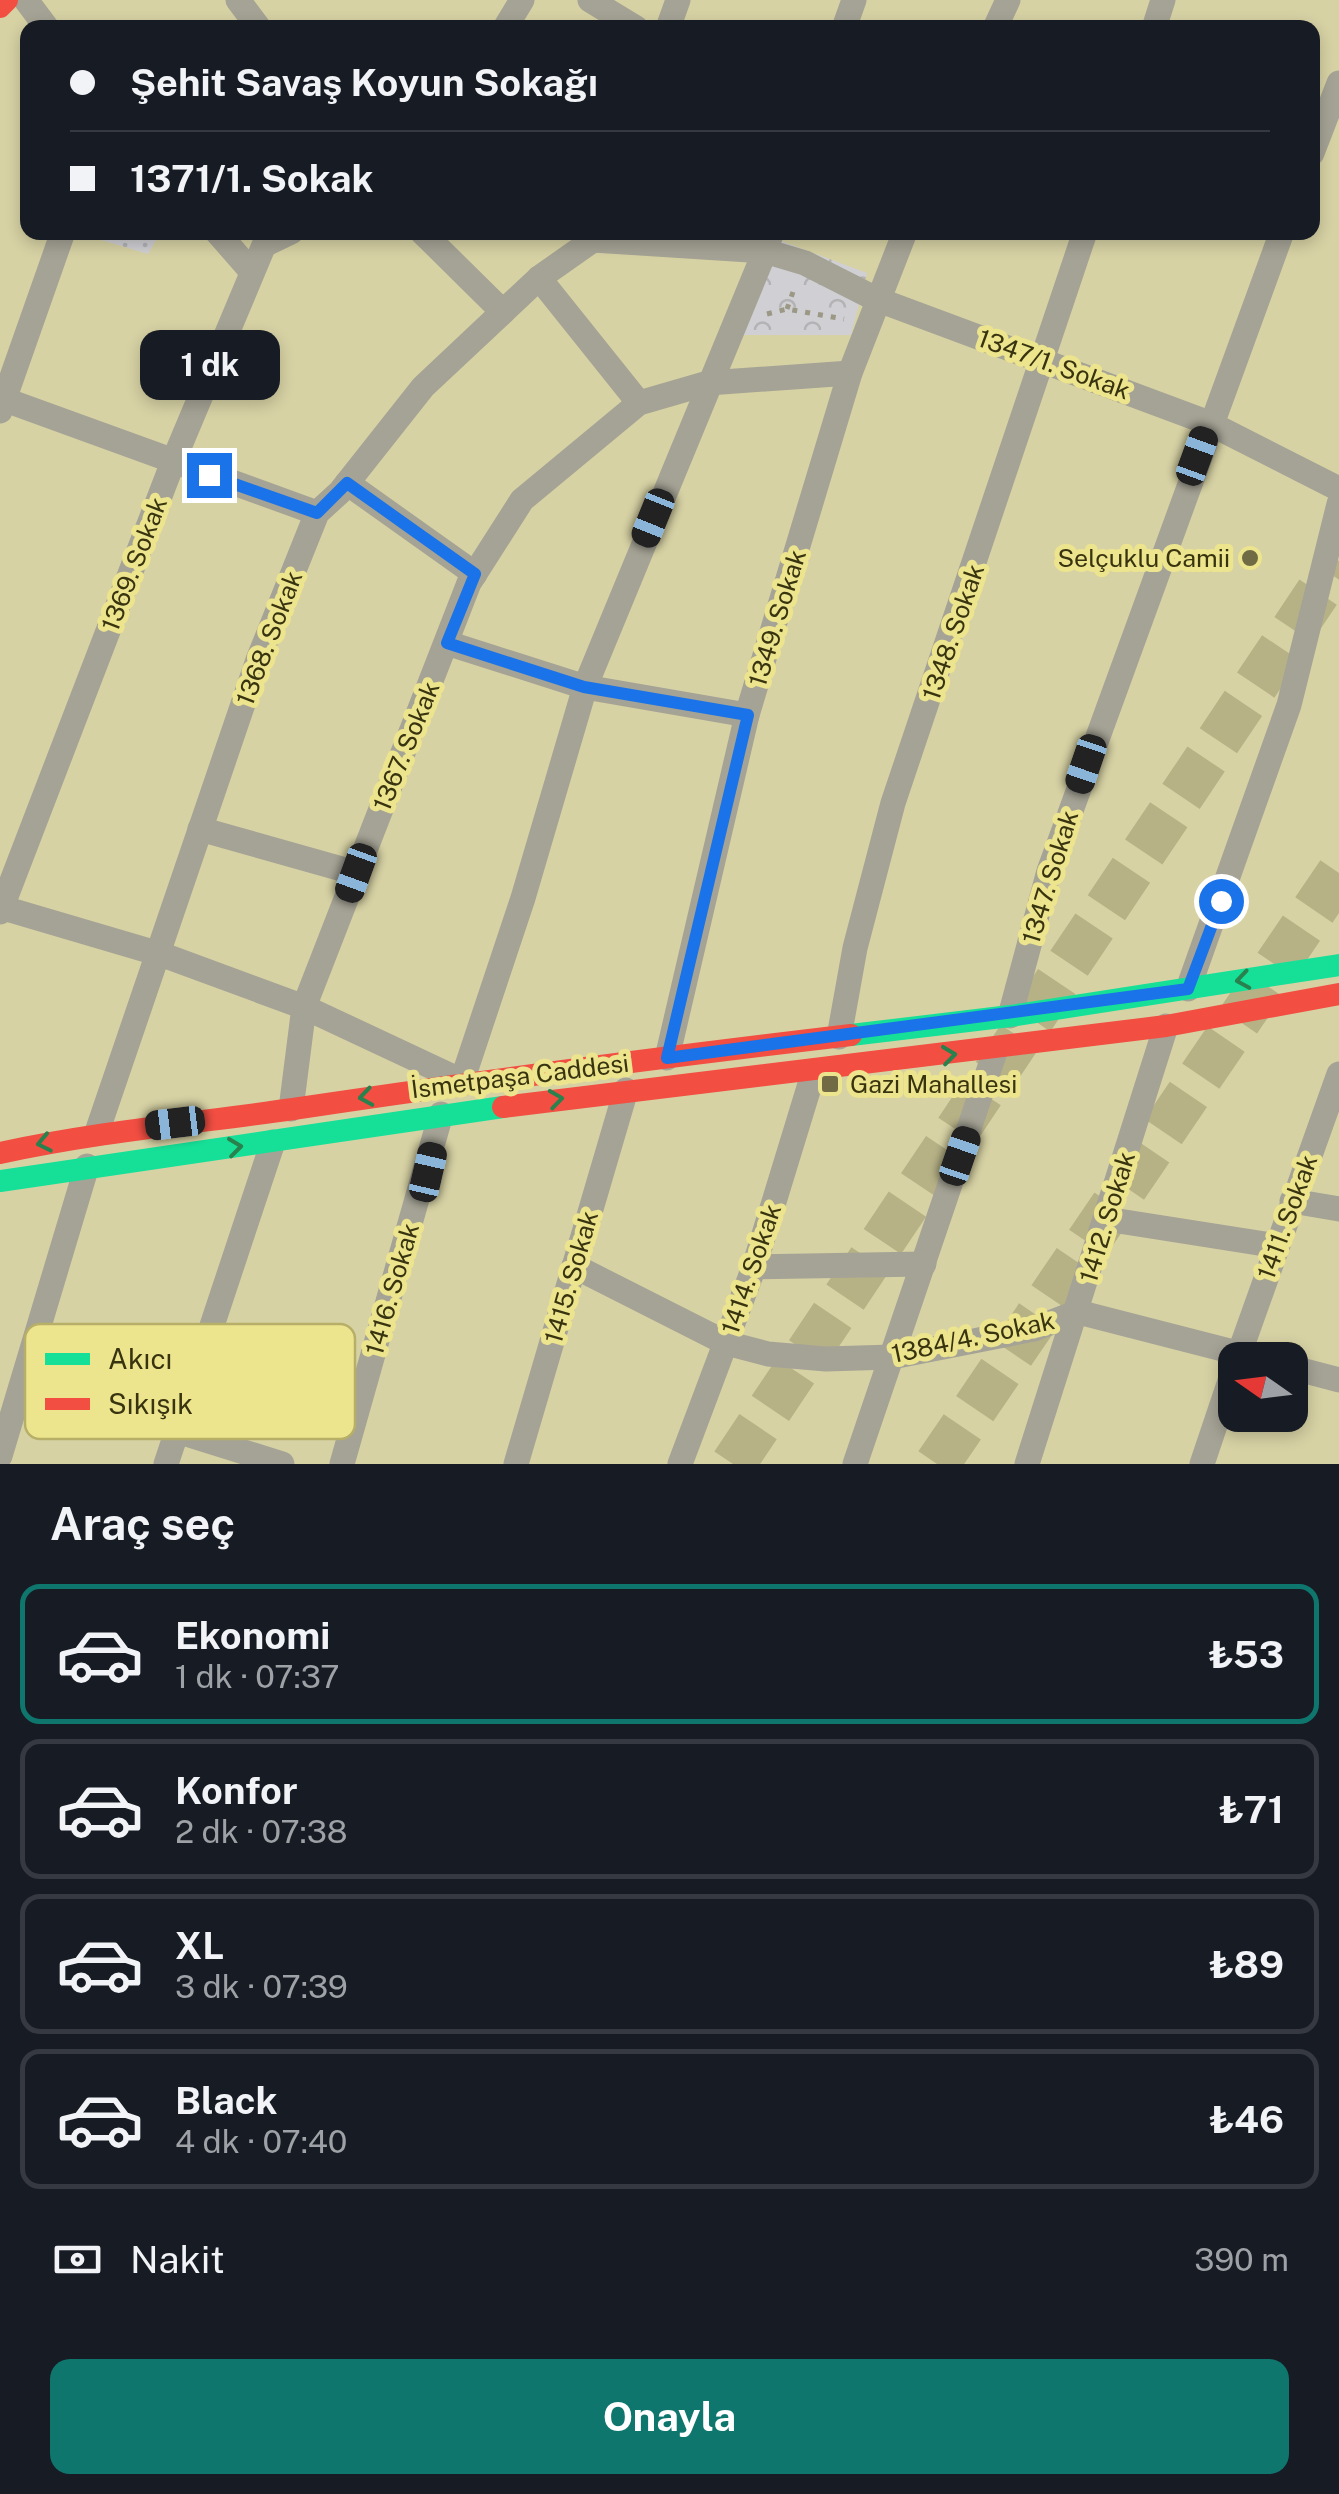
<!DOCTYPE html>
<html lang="tr">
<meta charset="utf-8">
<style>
body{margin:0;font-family:"Public Sans",sans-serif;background:#20242c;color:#f1f3f6;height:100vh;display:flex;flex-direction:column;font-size:38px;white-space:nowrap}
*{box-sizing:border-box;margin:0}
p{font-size:32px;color:#9ea1a6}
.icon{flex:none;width:55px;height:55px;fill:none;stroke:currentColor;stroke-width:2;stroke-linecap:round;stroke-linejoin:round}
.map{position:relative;height:1464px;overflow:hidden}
.details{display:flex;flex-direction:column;background:#171b24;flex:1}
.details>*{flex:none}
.banner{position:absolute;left:20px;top:20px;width:1300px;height:220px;border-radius:20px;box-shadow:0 5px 15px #0003;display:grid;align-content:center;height:220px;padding:0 50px;background:#171b24}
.needle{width:65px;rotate:284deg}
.fabs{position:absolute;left:1218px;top:1342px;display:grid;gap:20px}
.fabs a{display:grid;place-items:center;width:90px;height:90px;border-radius:20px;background:#171b24;box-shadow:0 5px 15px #0003;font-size:50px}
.end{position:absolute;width:45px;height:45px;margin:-22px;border:12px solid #1a73e8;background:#fff;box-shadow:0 0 0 5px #fff}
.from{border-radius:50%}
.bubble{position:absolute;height:70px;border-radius:20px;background:#171b24;box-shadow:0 5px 15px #0003;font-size:32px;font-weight:700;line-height:70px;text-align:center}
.car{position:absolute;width:30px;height:60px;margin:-30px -15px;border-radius:12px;box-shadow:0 0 8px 2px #0007;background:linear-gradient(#222 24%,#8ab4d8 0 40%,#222 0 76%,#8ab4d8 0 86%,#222 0)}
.banner b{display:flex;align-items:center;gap:35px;height:95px;font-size:38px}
.banner b+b{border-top:2px solid #363941}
.banner i{width:25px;height:25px;background:#f1f3f6}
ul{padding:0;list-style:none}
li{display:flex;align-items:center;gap:30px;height:140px;margin:0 20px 15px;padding:0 30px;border:5px solid #363941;border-radius:20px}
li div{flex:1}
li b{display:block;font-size:38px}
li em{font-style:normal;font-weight:700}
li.selected{border-color:#0f766e}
li>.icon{width:90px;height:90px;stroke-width:1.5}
h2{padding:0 50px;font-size:45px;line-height:120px}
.pay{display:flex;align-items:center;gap:25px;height:110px;padding:0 50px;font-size:38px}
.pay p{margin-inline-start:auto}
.button{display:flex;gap:20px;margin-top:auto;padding:20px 50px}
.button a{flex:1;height:115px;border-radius:20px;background:#0f766e;color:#fff;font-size:40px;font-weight:700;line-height:115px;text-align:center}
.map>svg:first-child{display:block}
</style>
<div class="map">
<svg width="1339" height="1464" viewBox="0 0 1339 1464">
<defs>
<pattern id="grass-dots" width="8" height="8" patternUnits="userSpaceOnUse" patternTransform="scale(2.5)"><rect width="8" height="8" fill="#d0cfd3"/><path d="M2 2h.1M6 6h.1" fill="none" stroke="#b3b2b4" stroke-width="1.8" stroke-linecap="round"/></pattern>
<pattern id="park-crowns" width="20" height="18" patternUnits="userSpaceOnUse" patternTransform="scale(2.5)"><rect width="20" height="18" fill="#d0cfd3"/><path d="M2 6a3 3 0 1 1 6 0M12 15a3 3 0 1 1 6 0" fill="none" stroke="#b3b2b4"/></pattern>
</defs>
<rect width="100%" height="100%" fill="#d7d2a4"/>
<polygon fill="url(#grass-dots)" points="100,232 160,232 160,233 148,254 98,239"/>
<polygon fill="url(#park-crowns)" points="776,239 867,273 851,335 736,335"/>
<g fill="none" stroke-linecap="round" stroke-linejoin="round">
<g stroke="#b7b286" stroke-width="45" stroke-dasharray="45 22" stroke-linecap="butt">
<polyline points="733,1464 1339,561"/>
<polyline points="937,1464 1339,873"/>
</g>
<g stroke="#9b9885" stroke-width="5" stroke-dasharray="5 8" stroke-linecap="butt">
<polyline points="787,309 794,289"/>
<polyline points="767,314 787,309 844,319"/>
</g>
<g stroke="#a5a395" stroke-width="25">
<polyline points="26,0 47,28"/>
<polyline points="238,0 259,28"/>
<polyline points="590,0 636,28"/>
<polyline points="505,28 522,0"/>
<polyline points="668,28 678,0"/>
<polyline points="844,28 854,0"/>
<polyline points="995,28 1008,0"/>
<polyline points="1154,28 1163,0"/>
<polyline points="1312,153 1339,83"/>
<polyline points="217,232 252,272"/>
<polyline points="422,232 503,312"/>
<polyline points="772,232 765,251 805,263 876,299 1209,423 1339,489"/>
<polyline points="539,278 639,403"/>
<polyline points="0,398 317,513"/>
<polyline points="0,411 63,232"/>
<polyline points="347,483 475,574"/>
<polyline points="447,643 585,687 747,715"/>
<polyline points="200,829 356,873"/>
<polyline points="0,907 163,955 304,1007 462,1081 523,898 585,687 765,251 593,240 595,232"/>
<polyline points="0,912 173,462 264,245 291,232"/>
<polyline points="1188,989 1289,705 1339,504"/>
<polyline points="1010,1016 1049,871 1282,232"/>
<polyline points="839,1037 855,948 893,803 1085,232"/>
<polyline points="667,1058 747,715 850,373 905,232"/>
<polyline points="291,1109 304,1007 469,583 522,500 639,403 708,383 850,373"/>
<polyline points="97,1132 258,660 317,513 340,492 423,387 539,278 593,240"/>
<polyline points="1292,1201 1339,1209"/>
<polyline points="1106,1219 1277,1246"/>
<polyline points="574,1266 726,1343 768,1354 826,1359 892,1357 1034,1329 1078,1312 1265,1360"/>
<polyline points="754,1267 924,1264"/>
<polyline points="1237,1360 1339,1074"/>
<polyline points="1290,1367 1339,1380"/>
<polyline points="24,1383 282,1464"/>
<polyline points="0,1456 87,1166"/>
<polyline points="166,1464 273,1142"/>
<polyline points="342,1464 441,1114"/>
<polyline points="516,1464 626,1090"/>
<polyline points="680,1464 754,1267 814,1071"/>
<polyline points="855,1464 996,1049"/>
<polyline points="1027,1464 1166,1026"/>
<polyline points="1202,1464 1235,1366"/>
</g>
<g stroke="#16e098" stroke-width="22">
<polyline points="851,1035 1010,1016 1339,965"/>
<polyline points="0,1181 503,1107"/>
</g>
<g stroke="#f24e42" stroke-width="22">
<polyline points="0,7 7,0"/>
<polyline points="503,1107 1166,1026 1339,994"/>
<path d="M 0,1153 C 97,1132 195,1123 293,1109 C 479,1081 665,1057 851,1035"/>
</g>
</g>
<defs><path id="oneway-chevron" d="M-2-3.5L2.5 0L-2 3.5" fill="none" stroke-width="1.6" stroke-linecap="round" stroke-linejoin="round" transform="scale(2.5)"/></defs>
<g stroke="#29814d">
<use href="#oneway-chevron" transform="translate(1243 980) rotate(171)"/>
<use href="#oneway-chevron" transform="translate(949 1055) rotate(-7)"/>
<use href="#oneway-chevron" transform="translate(366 1097) rotate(171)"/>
<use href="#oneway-chevron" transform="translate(556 1099) rotate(-8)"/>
<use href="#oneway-chevron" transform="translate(44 1143) rotate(168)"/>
<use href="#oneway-chevron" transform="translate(235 1147) rotate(-7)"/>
</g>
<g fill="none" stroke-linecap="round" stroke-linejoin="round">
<polyline stroke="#1a73e8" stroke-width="12" points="209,475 317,513 347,483 475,574 447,643 584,687 748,715 667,1058 1188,989 1221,901"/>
</g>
<g fill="#706b44" stroke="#ede48e" stroke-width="4">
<circle cx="1250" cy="558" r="10"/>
<rect x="820" y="1074" width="20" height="20" rx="5"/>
</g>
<g text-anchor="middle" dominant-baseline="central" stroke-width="10" stroke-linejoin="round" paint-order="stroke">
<g font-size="25" fill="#383410" stroke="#ede48e">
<text transform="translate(1054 364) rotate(20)">1347/1. Sokak</text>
<text transform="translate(134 564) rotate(-69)">1369. Sokak</text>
<text transform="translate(777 618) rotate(-73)">1349. Sokak</text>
<text transform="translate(953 632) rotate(-71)">1348. Sokak</text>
<text transform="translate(269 638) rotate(-69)">1368. Sokak</text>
<text transform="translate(406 746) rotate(-68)">1367. Sokak</text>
<text transform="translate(1050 877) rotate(-73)">1347. Sokak</text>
<text transform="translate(520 1076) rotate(-7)">İsmetpaşa Caddesi</text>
<text transform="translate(1107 1217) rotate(-73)">1412. Sokak</text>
<text transform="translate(1287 1217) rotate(-70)">1411. Sokak</text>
<text transform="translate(751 1269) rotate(-71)">1414. Sokak</text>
<text transform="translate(571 1277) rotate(-74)">1415. Sokak</text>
<text transform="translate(392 1289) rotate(-74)">1416. Sokak</text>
<text transform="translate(973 1337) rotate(-12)">1384/4. Sokak</text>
</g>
<g font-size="25" fill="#383410" stroke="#ede48e" text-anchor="end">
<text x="1230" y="558">Selçuklu Camii</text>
<text x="850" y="1084" text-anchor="start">Gazi Mahallesi</text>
</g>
</g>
<rect x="25" y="1324" width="330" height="115" rx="15" fill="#ede48e" stroke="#b7af68" stroke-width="2.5"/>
<rect x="45" y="1353" width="45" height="12" fill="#16e098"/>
<rect x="45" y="1398" width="45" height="12" fill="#f24e42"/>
<g font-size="28" fill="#383410">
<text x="108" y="1369">Akıcı</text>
<text x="108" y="1414">Sıkışık</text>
</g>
</svg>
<div class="fabs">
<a><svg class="needle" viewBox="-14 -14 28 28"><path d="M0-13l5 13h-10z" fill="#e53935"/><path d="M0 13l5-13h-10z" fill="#9ea1a6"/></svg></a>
</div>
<i class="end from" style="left:1221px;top:901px"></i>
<i class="end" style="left:209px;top:475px"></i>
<div class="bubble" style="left:140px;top:330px;width:140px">1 dk</div>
<i class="car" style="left:1197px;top:456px;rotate:20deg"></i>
<i class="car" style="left:653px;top:518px;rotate:202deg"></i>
<i class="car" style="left:1086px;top:764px;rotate:199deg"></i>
<i class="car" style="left:356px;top:873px;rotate:200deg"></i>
<i class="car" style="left:175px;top:1123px;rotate:263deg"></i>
<i class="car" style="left:960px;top:1156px;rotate:19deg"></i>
<i class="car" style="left:428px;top:1172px;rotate:13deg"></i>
<div class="banner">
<b><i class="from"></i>Şehit Savaş Koyun Sokağı</b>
<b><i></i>1371/1. Sokak</b>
</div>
</div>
<section class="details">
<h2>Araç seç</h2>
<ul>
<li class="selected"><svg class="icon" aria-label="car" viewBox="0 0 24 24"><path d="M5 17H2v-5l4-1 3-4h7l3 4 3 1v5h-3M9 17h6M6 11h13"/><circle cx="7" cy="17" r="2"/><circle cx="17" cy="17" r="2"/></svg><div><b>Ekonomi</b><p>1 dk · 07:37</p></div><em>₺53</em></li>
<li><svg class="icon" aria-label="car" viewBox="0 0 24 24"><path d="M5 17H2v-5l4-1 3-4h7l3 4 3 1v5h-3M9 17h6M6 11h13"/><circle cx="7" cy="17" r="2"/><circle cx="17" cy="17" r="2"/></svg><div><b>Konfor</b><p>2 dk · 07:38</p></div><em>₺71</em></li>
<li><svg class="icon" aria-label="car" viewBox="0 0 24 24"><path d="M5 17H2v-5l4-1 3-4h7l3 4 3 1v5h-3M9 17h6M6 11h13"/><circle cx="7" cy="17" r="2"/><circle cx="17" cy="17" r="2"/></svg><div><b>XL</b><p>3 dk · 07:39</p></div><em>₺89</em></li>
<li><svg class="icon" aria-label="car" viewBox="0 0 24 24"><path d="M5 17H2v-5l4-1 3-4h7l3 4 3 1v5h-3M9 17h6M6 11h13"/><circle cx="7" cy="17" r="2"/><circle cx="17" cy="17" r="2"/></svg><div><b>Black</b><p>4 dk · 07:40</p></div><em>₺46</em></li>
</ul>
<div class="pay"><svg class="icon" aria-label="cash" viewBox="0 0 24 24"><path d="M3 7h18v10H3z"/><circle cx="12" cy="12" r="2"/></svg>Nakit<p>390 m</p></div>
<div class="button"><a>Onayla</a></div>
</section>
